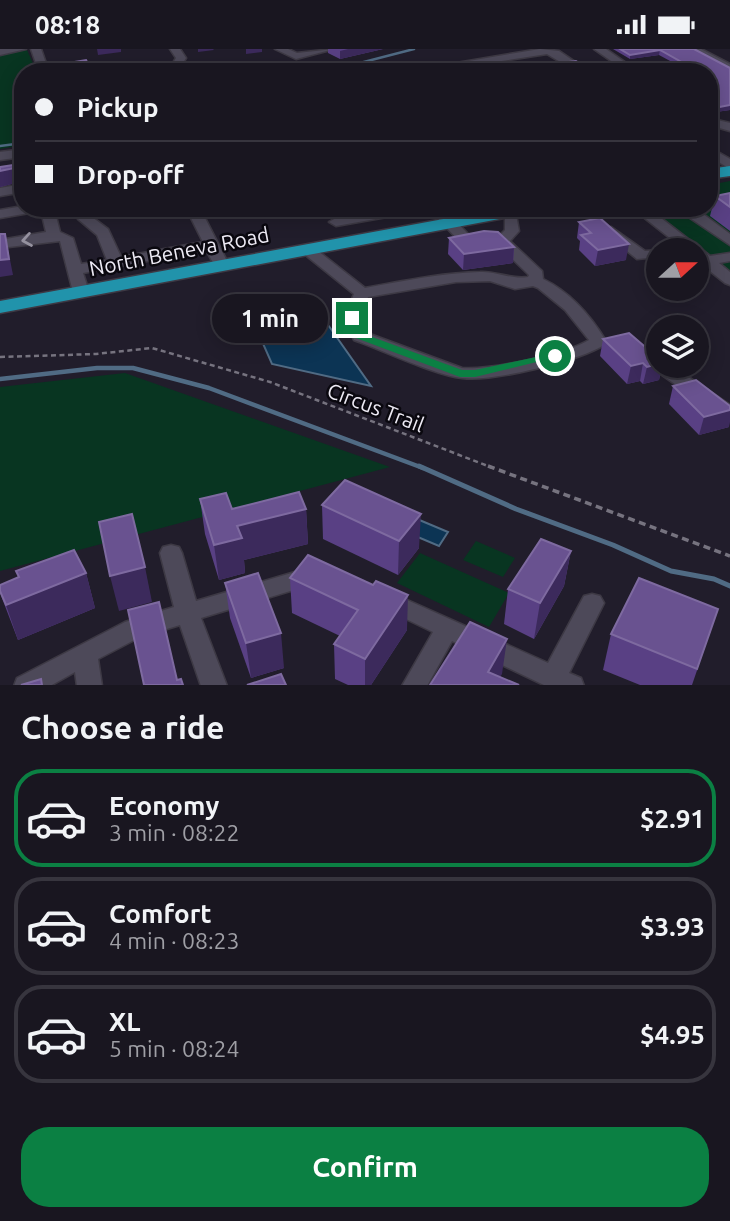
<!DOCTYPE html>
<meta charset="utf-8">
<style>
body{margin:0;font-family:Ubuntu,sans-serif;background:#26232d;color:#f1f3f6;height:100vh;display:flex;flex-direction:column;font-size:26px;white-space:nowrap}
*{box-sizing:border-box;margin:0}
p{font-size:23px;color:#9f9fa5}
.icon{flex:none;width:38px;height:38px;fill:none;stroke:currentColor;stroke-width:2;stroke-linecap:round;stroke-linejoin:round}
.map{position:relative;height:636px;overflow:hidden}
.sheet{display:flex;flex-direction:column;background:#191620;flex:1}
.sheet>*{flex:none}
.banner{position:absolute;left:14px;top:14px;width:704px;height:154px;border-radius:28px;box-shadow:0 4px 18px #0003,0 0 0 2px #37353e;display:grid;align-content:center;height:154px;padding:0 21px;background:#191620}
.needle{width:46px;rotate:69deg}
.controls{position:absolute;left:646px;top:189px;display:grid;gap:14px}
.controls a{display:grid;place-items:center;width:63px;height:63px;border-radius:50%;background:#191620;box-shadow:0 4px 18px #0003,0 0 0 2px #37353e;font-size:35px}
.end{position:absolute;width:32px;height:32px;margin:-16px;border:9px solid #0b8043;background:#fff;box-shadow:0 0 0 4px #fff}
.from{border-radius:50%}
.bubble{position:absolute;height:49px;border-radius:24px;background:#191620;box-shadow:0 4px 18px #0003,0 0 0 2px #37353e;font-size:23px;font-weight:700;line-height:49px;text-align:center}
.banner b{display:flex;align-items:center;gap:24px;height:66px;font-size:26px}
.banner b+b{border-top:2px solid #37353e}
.banner i{width:18px;height:18px;background:#f1f3f6}
ul{padding:0;list-style:none}
li{display:flex;align-items:center;gap:21px;height:98px;margin:0 14px 10px;padding:0 7px;border:4px solid #37353e;border-radius:28px}
li div{flex:1}
li b{display:block;font-size:26px}
li em{font-style:normal;font-weight:700}
li.active{border-color:#0b8043}
li>.icon{width:63px;height:63px;stroke-width:1.5}
h2{padding:0 21px;font-size:32px;line-height:84px}
.primary-button{display:flex;gap:14px;margin-top:auto;padding:14px 21px}
.primary-button a{flex:1;height:80px;border-radius:28px;background:#0b8043;color:#fff;font-size:28px;font-weight:700;line-height:80px;text-align:center}
.status{display:flex;justify-content:space-between;align-items:center;height:49px;padding:0 35px;background:#191620;direction:ltr}
.status svg{height:19px;fill:currentColor}
.map>svg:first-child{display:block}
</style>
<div class="status"><b>08:18</b><svg viewBox="0 0 49 12"><path d="M0 12V9h3v3zM5 12V6h3v6zM10 12V3h3v9zM15 12V0h3v12zM26 1h20v11H26zM47 4h2v5h-2z"/></svg></div>
<div class="map">
<svg width="730" height="637" viewBox="0 0 730 637">
<rect width="100%" height="100%" fill="#211d2b"/>
<g fill="#083521">
<polygon points="27,1 37,23 23,23 23,96 0,100 0,4"/>
<polygon points="730,132 730,224 646,159 709,159 709,136"/>
<polygon points="125,324 390,418 0,522 0,338"/>
<polygon points="476,492 515,509 503,528 463,511"/>
<polygon points="420,504 509,544 489,578 397,534"/>
</g>
<g fill="#0c3454" stroke="#506b84" stroke-width="2">
<polygon points="307,246 371,337 272,315 246,256"/>
<polygon points="398,462 448,483 439,497 387,475"/>
</g>
<g fill="none" stroke-linecap="round" stroke-linejoin="round">
<g stroke="#506b84" stroke-width="2.5">
<polyline points="325,23 414,0"/>
<polyline points="0,97 23,94"/>
</g>
<polyline stroke="#506b84" stroke-width="4.5" points="0,330 97,319 133,319 209,339 423,419"/>
<polyline stroke="#506b84" stroke-width="5" points="419,417 516,460 613,496 671,522 714,530 730,537"/>
<g stroke="#3d3944" stroke-width="3">
<g id="minor">
<polygon points="0,0 26,0 0,6"/>
<polygon points="31,0 41,0 49,23 39,23"/>
<polygon points="170,0 180,0 186,9 180,19 171,17 176,9"/>
<polygon points="275,0 288,0 297,4 334,0 296,10"/>
<polygon points="540,0 559,2 590,23 577,23 547,5 430,23 403,23"/>
<polygon points="594,0 606,0 639,23 627,23"/>
<polygon points="689,0 701,0 730,15 730,22"/>
<polygon points="709,69 730,74 730,82 709,76"/>
<polygon points="709,98 730,110 730,120 709,107"/>
<polygon points="23,100 23,108 0,111 0,103"/>
<polygon points="23,135 23,143 0,147 0,139"/>
<polygon points="23,157 54,159 60,183 73,189 81,215 107,211 97,186 78,170 77,159 115,159 92,168 108,180 121,208 203,193 186,159 240,159 205,169 229,216 226,219 216,219 206,201 83,224 89,243 81,248 73,243 60,192 0,199 0,191 46,183 41,162 0,169 0,161"/>
<polygon points="390,159 422,159 415,163 336,177 329,173 336,169"/>
<path d="M 428,159 L 443,159 L 470,187 L 498,188 L 505,181 L 505,160 L 515,160 L 519,182 L 510,192 L 542,222 L 543,230 C 570,243 591,267 606,292 L 604,296 C 579,312 492,333 462,329 C 434,326 383,301 354,291 L 344,269 L 354,245 L 303,204 L 301,201 L 303,198 L 313,198 L 365,239 C 403,232 441,224 480,223 C 497,222 511,231 528,228 L 529,226 L 498,196 L 461,194 ZM 490,232 L 515,240 L 533,237 L 538,239 L 565,261 L 589,291 C 564,306 491,321 462,319 L 367,284 L 360,269 L 368,248 L 456,233 Z"/>
<polygon points="632,159 648,159 710,207 730,204 730,212 719,214 730,223 730,236 725,234 696,211 696,201 685,201"/>
<polygon points="693,159 707,159 703,165 730,185 730,196 690,169 688,166"/>
<polygon points="611,178 645,202 663,201 658,201 658,208 637,210 606,185 606,179"/>
<polygon points="658,312 658,317 672,317 730,356 730,371 723,369 655,321 652,317"/>
<polygon points="171,496 179,498 182,504 196,552 312,518 320,521 323,527 320,533 201,569 227,637 201,637 180,576 140,588 98,610 102,637 77,637 75,623 50,637 14,637 17,629 125,573 174,558 160,504 163,498"/>
<polygon points="387,542 548,614 584,547 592,545 600,547 604,554 569,624 581,629 584,637 546,637 452,592 427,637 402,637 433,583 379,557 375,551 379,545"/>
</g>
</g>
<g stroke="#3d3944" stroke-width="3">
<g id="major">
<polygon points="730,117 730,127 709,130 709,120"/>
<polygon points="503,159 539,159 531,164 0,264 0,252"/>
</g>
</g>
<polyline stroke="#76737f" stroke-width="2.5" stroke-dasharray="5 3.5" stroke-linecap="butt" points="0,308 96,305 152,299 270,333 493,419"/>
<polyline stroke="#76737f" stroke-width="3.5" stroke-dasharray="7 4.5" stroke-linecap="butt" points="488,417 730,507"/>
<use href="#minor" fill="#4d4959" fill-rule="evenodd"/>
<use href="#major" fill="#2193ab" fill-rule="evenodd"/>
</g>
<g fill="#594084">
<polygon points="328,0 383,0 340,10 328,4"/>
<polygon points="613,0 694,0 730,19 730,61 709,64 709,23 668,23 685,20 659,6 630,10"/>
<polygon points="496,15 539,17 594,23 495,23"/>
<polygon points="23,108 23,132 0,138 0,118 20,115"/>
<polygon points="730,144 730,182 710,167 715,147"/>
<polygon points="579,173 626,211 595,217 579,201 580,192 577,189"/>
<polygon points="449,189 514,198 513,214 463,221 448,205"/>
<polygon points="603,290 658,317 662,317 659,331 643,335 640,332 627,335 600,307"/>
<polygon points="673,337 729,378 699,386 669,355"/>
<polygon points="200,450 232,460 306,460 308,495 244,511 245,524 219,531 205,485"/>
<polygon points="322,456 419,499 398,526 323,490"/>
<polygon points="571,502 564,537 534,590 504,575 508,540"/>
<polygon points="16,522 86,524 95,559 18,591 0,544 19,528"/>
<polygon points="290,529 407,581 371,636 348,636 335,630 334,595 340,587 292,564"/>
<polygon points="225,534 284,619 251,629 230,569"/>
<polygon points="718,560 692,636 640,636 603,621 611,585"/>
</g>
<g fill="#3c2a5c">
<polygon points="97,0 121,0 121,3 98,6"/>
<polygon points="198,0 213,0 214,1 198,3"/>
<polygon points="246,0 262,0 262,3 246,5"/>
<polygon points="348,0 383,0 340,10 340,2"/>
<polygon points="660,1 659,6 630,10 630,6"/>
<polygon points="730,56 730,61 709,64 709,60"/>
<polygon points="19,118 23,132 0,138 0,122"/>
<polygon points="5,185 13,226 0,228 0,211"/>
<polygon points="629,195 626,211 595,217 598,201"/>
<polygon points="514,198 513,214 463,221 464,205"/>
<polygon points="643,314 640,332 627,335 631,317"/>
<polygon points="658,315 658,317 662,317 659,331 643,335 647,318"/>
<polygon points="730,361 730,373 729,378 699,386 704,368"/>
<polygon points="306,460 308,495 244,511 245,524 219,531 214,496 237,477"/>
<polygon points="421,465 419,499 398,526 399,492"/>
<polygon points="571,502 564,537 534,590 540,554"/>
<polygon points="145,518 152,553 119,562 110,527"/>
<polygon points="86,524 95,559 18,591 6,556"/>
<polygon points="408,546 407,581 371,636 365,636 365,610"/>
<polygon points="281,584 284,619 251,629 246,594"/>
<polygon points="507,590 502,625 495,636 488,623"/>
</g>
<g fill="#695290" stroke="#7e6aa0" stroke-width="2">
<polygon points="620,0 694,0 730,19 730,56 709,60 709,23 669,23 668,22 692,19 660,1 630,6"/>
<polygon points="86,11 92,23 75,23 72,17 75,17 74,13"/>
<polygon points="576,12 594,23 507,23 496,15 533,13 539,17"/>
<polygon points="256,20 256,23 223,23"/>
<polygon points="23,108 23,118 19,118 0,122 0,118 20,115"/>
<polygon points="730,144 730,158 715,147"/>
<polygon points="600,169 629,195 598,201 581,186 591,184 579,173"/>
<polygon points="484,182 498,183 514,198 464,205 449,189"/>
<polygon points="0,185 5,185 9,210 0,211"/>
<polygon points="629,284 658,309 658,315 647,318 643,314 631,317 603,290"/>
<polygon points="696,331 730,357 730,361 704,368 673,337"/>
<polygon points="345,431 421,465 399,492 322,456"/>
<polygon points="299,443 306,460 237,477 242,489 214,496 200,450 226,444 232,460"/>
<polygon points="132,465 145,518 110,527 99,473"/>
<polygon points="541,490 571,502 540,554 508,540"/>
<polygon points="74,501 86,524 6,556 0,542 0,536 19,528 16,522"/>
<polygon points="308,506 373,536 376,532 408,546 365,610 334,595 358,561 290,529"/>
<polygon points="258,524 281,584 246,594 225,534"/>
<polygon points="639,529 718,560 697,620 611,585"/>
<polygon points="159,553 177,631 181,630 183,636 144,636 128,561"/>
<polygon points="470,573 507,590 488,623 519,636 430,636"/>
<polygon points="281,625 286,636 247,636"/>
<polygon points="41,630 42,636 21,636"/>
</g>
<defs><path id="oneway-chevron" d="M-2-3.5L2.5 0L-2 3.5" fill="none" stroke-width="1.6" stroke-linecap="round" stroke-linejoin="round" transform="scale(1.75)"/></defs>
<use stroke="#95919f" href="#oneway-chevron" transform="translate(27 191) rotate(170)"/>
<polygon fill="#0b8043" points="348,267 355,267 364,285 462,321 475,321 555,304 561,307 475,328 460,328 356,289 346,269"/>
<g text-anchor="middle" dominant-baseline="central" stroke-width="5" stroke-linejoin="round" paint-order="stroke">
<g font-size="21" fill="#edeaf4" stroke="#0a080f">
<text transform="translate(179 202) rotate(-11)">North Beneva Road</text>
<text transform="translate(376 358) rotate(21)">Circus Trail</text>
</g>
</g>
</svg>
<div class="controls">
<a><svg class="needle" viewBox="-14 -14 28 28"><path d="M0-13l5 13h-10z" fill="#e53935"/><path d="M0 13l5-13h-10z" fill="#9f9fa5"/></svg></a>
<a><svg class="icon" aria-label="layers" viewBox="0 0 24 24"><path d="M12 4l9 5-9 5-9-5zM3 14l9 5 9-5"/></svg></a>
</div>
<i class="end from" style="left:555px;top:307px"></i>
<i class="end" style="left:352px;top:269px"></i>
<div class="bubble" style="left:212px;top:245px;width:116px">1 min</div>
<div class="banner">
<b><i class="from"></i>Pickup</b>
<b><i></i>Drop-off</b>
</div>
</div>
<section class="sheet">
<h2>Choose a ride</h2>
<ul>
<li class="active"><svg class="icon" aria-label="car" viewBox="0 0 24 24"><path d="M5 17H2v-5l4-1 3-4h7l3 4 3 1v5h-3M9 17h6M6 11h13"/><circle cx="7" cy="17" r="2"/><circle cx="17" cy="17" r="2"/></svg><div><b>Economy</b><p>3 min · 08:22</p></div><em>$2.91</em></li>
<li><svg class="icon" aria-label="car" viewBox="0 0 24 24"><path d="M5 17H2v-5l4-1 3-4h7l3 4 3 1v5h-3M9 17h6M6 11h13"/><circle cx="7" cy="17" r="2"/><circle cx="17" cy="17" r="2"/></svg><div><b>Comfort</b><p>4 min · 08:23</p></div><em>$3.93</em></li>
<li><svg class="icon" aria-label="car" viewBox="0 0 24 24"><path d="M5 17H2v-5l4-1 3-4h7l3 4 3 1v5h-3M9 17h6M6 11h13"/><circle cx="7" cy="17" r="2"/><circle cx="17" cy="17" r="2"/></svg><div><b>XL</b><p>5 min · 08:24</p></div><em>$4.95</em></li>
</ul>
<div class="primary-button"><a>Confirm</a></div>
</section>
